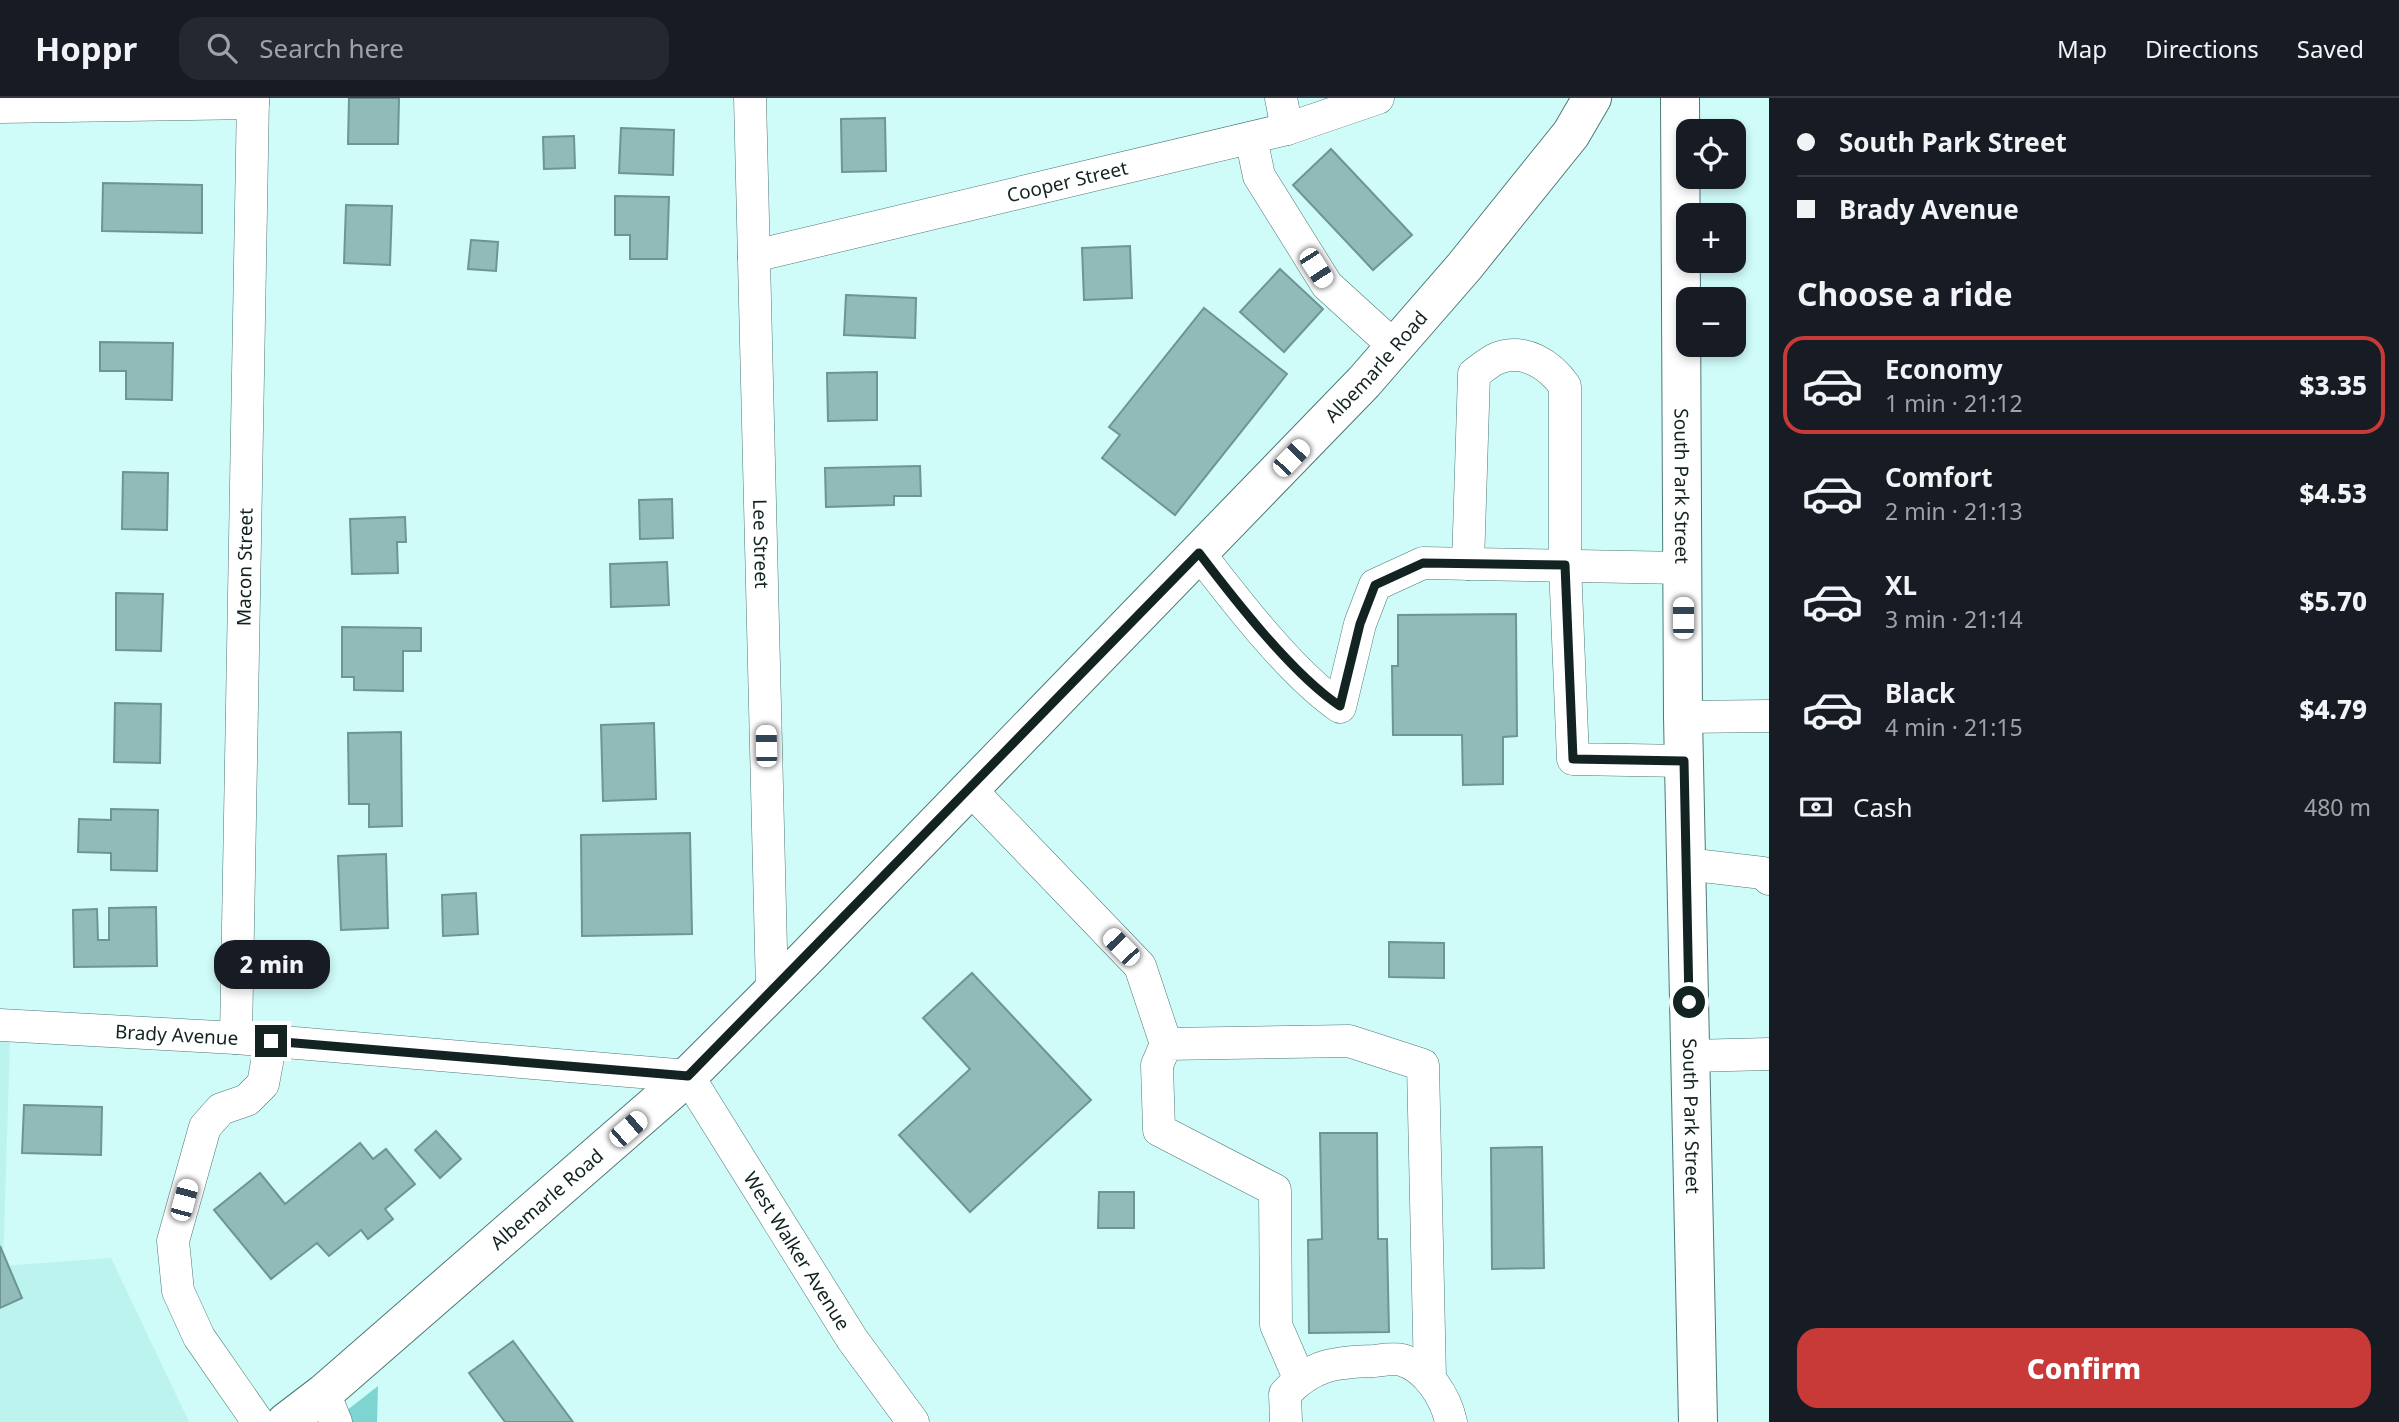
<!DOCTYPE html>
<meta charset="utf-8">
<style>
body{margin:0;font-family:"Noto Sans",sans-serif;background:#242831;color:#f1f3f6;height:100vh;display:flex;flex-direction:column;font-size:26px;white-space:nowrap}
*{box-sizing:border-box;margin:0}
p{font-size:23px;color:#9ea1a6}
.icon{flex:none;width:38px;height:38px;fill:none;stroke:currentColor;stroke-width:2;stroke-linecap:round;stroke-linejoin:round}
.map{position:relative;flex:1;overflow:hidden}
.sheet{display:flex;flex-direction:column;background:#171b24;width:630px}
.sheet>*{flex:none}
.banner{display:grid;align-content:center;height:154px;padding:0 28px;background:#171b24}
.fabs{position:absolute;left:1676px;top:21px;display:grid;gap:14px}
.fabs a{display:grid;place-items:center;width:70px;height:70px;border-radius:14px;background:#171b24;box-shadow:0 4px 10px #0003;font-size:35px}
.end{position:absolute;width:32px;height:32px;margin:-16px;border:9px solid #122322;background:#fff;box-shadow:0 0 0 4px #fff}
.from{border-radius:50%}
.bubble{position:absolute;height:49px;border-radius:21px;background:#171b24;box-shadow:0 4px 10px #0003;font-size:23px;font-weight:800;line-height:49px;text-align:center}
.car{position:absolute;width:21px;height:42px;margin:-21px -10px;border-radius:9px;box-shadow:0 0 5px 2px #0007;background:linear-gradient(#fff 24%,#345 0 40%,#fff 0 76%,#345 0 86%,#fff 0)}
.banner b{display:flex;align-items:center;gap:24px;height:66px;font-size:26px}
.banner b+b{border-top:2px solid #363941}
.banner i{width:18px;height:18px;background:#f1f3f6}
ul{padding:0;list-style:none}
li{display:flex;align-items:center;gap:21px;height:98px;margin:0 14px 10px;padding:0 14px;border:4px solid transparent;border-radius:21px}
li div{flex:1}
li b{display:block;font-size:26px}
li em{font-style:normal;font-weight:800}
li.selected{border-color:#c83a38}
li>.icon{width:63px;height:63px;stroke-width:1.5}
h2{padding:0 28px;font-size:32px;line-height:84px}
.pay{display:flex;align-items:center;gap:18px;height:77px;padding:0 28px;font-size:26px}
.pay p{margin-inline-start:auto}
.action{display:flex;gap:14px;margin-top:auto;padding:14px 28px}
.action a{flex:1;height:80px;border-radius:21px;background:#c83a38;color:#fff;font-size:28px;font-weight:800;line-height:80px;text-align:center}
header{display:flex;align-items:center;gap:42px;box-sizing:border-box;height:98px;padding:0 35px;background:#171b24;border-bottom:2px solid #363941}
header strong{font-size:33px}
nav{display:flex;gap:38px;margin-inline-start:auto;font-size:24px}
.search{width:490px;height:63px;background:#242831;display:flex;align-items:center;gap:18px;box-sizing:border-box;padding:0 24px;border-radius:21px;color:#9ea1a6;font-size:26px}
main{display:flex;flex:1;min-height:0}
.map>svg:first-child{display:block}
</style>
<header>
<strong>Hoppr</strong>
<div class="search"><svg class="icon" aria-label="search" viewBox="0 0 24 24"><circle cx="10" cy="10" r="6"/><path d="M15 15l6 6"/></svg>Search here</div>
<nav><a>Map</a><a>Directions</a><a>Saved</a></nav>
</header>
<main>
<div class="map">
<svg width="1769" height="1324" viewBox="0 0 1769 1324">
<rect width="100%" height="100%" fill="#cffbf9"/>
<polygon fill="#bcf3ef" points="0,942 10,943 3,1168 111,1160 189,1324 0,1324"/>
<polygon fill="#7ed4d0" points="378,1288 377,1324 332,1324"/>
<g fill="#90bbb8" stroke="#6c9593" stroke-width="2">
<polygon points="349,0 399,0 398,46 348,46"/>
<polygon points="885,20 886,73 842,74 841,21"/>
<polygon points="621,30 674,32 673,77 619,75"/>
<polygon points="574,38 575,70 544,71 543,39"/>
<polygon points="1331,51 1412,137 1373,172 1293,87"/>
<polygon points="103,85 202,87 202,135 102,133"/>
<polygon points="615,98 669,99 667,161 630,161 630,137 615,137"/>
<polygon points="346,107 392,108 390,167 344,165"/>
<polygon points="471,142 498,144 496,173 468,171"/>
<polygon points="1130,148 1132,200 1084,202 1082,150"/>
<polygon points="1280,171 1323,211 1284,254 1240,214"/>
<polygon points="846,197 916,200 915,240 844,237"/>
<polygon points="1204,210 1287,276 1175,417 1102,360 1120,337 1109,329"/>
<polygon points="100,244 173,245 172,302 126,301 126,273 100,273"/>
<polygon points="877,274 877,322 828,323 827,275"/>
<polygon points="920,368 921,398 894,398 894,407 826,409 825,370"/>
<polygon points="123,374 168,375 167,432 122,431"/>
<polygon points="672,401 673,440 640,441 639,402"/>
<polygon points="405,419 406,444 397,444 398,475 352,476 350,421"/>
<polygon points="667,464 669,507 611,509 610,466"/>
<polygon points="116,495 163,496 161,553 116,552"/>
<polygon points="1516,516 1517,638 1503,639 1503,686 1463,687 1462,637 1393,637 1392,568 1398,568 1398,517"/>
<polygon points="342,529 421,530 421,553 403,553 403,593 354,592 354,579 342,579"/>
<polygon points="115,605 161,606 160,665 114,664"/>
<polygon points="654,625 656,701 603,703 601,627"/>
<polygon points="401,634 402,728 369,729 369,706 349,706 348,635"/>
<polygon points="111,711 158,712 157,773 111,772 111,755 78,754 79,721 111,722"/>
<polygon points="690,735 692,836 582,838 581,737"/>
<polygon points="386,756 388,830 341,832 338,758"/>
<polygon points="476,795 478,836 443,838 442,797"/>
<polygon points="156,809 157,868 74,869 73,812 97,811 98,842 109,842 109,810"/>
<polygon points="1389,844 1444,845 1444,880 1389,879"/>
<polygon points="972,875 1091,1002 970,1114 899,1037 970,971 923,920"/>
<polygon points="24,1007 102,1009 101,1057 22,1055"/>
<polygon points="436,1033 461,1061 440,1080 415,1052"/>
<polygon points="1320,1035 1377,1035 1378,1141 1387,1141 1389,1234 1309,1235 1308,1142 1322,1141"/>
<polygon points="360,1045 373,1061 386,1051 415,1086 385,1111 393,1121 368,1141 361,1132 329,1158 317,1145 271,1181 214,1112 260,1075 285,1106"/>
<polygon points="1542,1049 1544,1170 1492,1171 1491,1050"/>
<polygon points="1099,1094 1134,1094 1134,1130 1098,1130"/>
<polygon points="0,1148 22,1200 0,1210"/>
<polygon points="513,1243 573,1324 505,1324 469,1275"/>
</g>
<g fill="none" stroke-linecap="round" stroke-linejoin="round">
<g stroke="#4f7876" stroke-width="33">
<g id="minor">
<path id="s1" d="M 750,0 L 772,892"/>
<polyline points="1281,0 1287,31"/>
<polyline points="0,9 253,5"/>
<polyline points="1251,40 1259,78 1327,187 1395,249"/>
<path id="s2" d="M 754,158 L 1287,31 L 1378,0"/>
<path d="M 1199,455 C 1235,502 1292,576 1340,609 L 1360,526 L 1375,487 L 1423,465 L 1683,470"/>
<path d="M 1468,466 L 1474,276 C 1481,271 1490,263 1498,260 C 1525,250 1550,267 1565,288 L 1565,467 L 1573,661 L 1684,663"/>
<polyline points="1683,619 1769,618"/>
<polyline points="970,691 1140,868 1166,946"/>
<polyline points="1686,766 1763,775 1769,781"/>
<path id="s3" d="M 0,927 L 236,940 L 688,978 L 852,1241 L 913,1324"/>
<path id="s4" d="M 236,940 L 253,0"/>
<polyline points="1690,958 1769,956"/>
<polyline points="1299,1280 1276,1227 1275,1092 1159,1032 1157,967 1166,946 1349,943 1423,967 1430,1280"/>
<polyline points="324,1295 336,1324"/>
<polyline points="258,1324 199,1239 178,1193 173,1143 205,1029 221,1011 247,1002 263,986 271,943"/>
<path d="M 1286,1324 L 1285,1296 C 1312,1266 1336,1264 1374,1263 C 1382,1262 1394,1260 1402,1262 C 1427,1269 1446,1300 1451,1324"/>
</g>
</g>
<g stroke="#4f7876" stroke-width="40">
<g id="major">
<path id="s5" d="M 1680,0 L 1683,619 L 1698,1324"/>
<path id="s6" d="M 286,1324 L 324,1295 L 688,978 L 806,860 L 1364,284 L 1464,169 L 1571,36 L 1592,0"/>
</g>
</g>
<use href="#minor" stroke="#fff" stroke-width="32"/>
<use href="#major" stroke="#fff" stroke-width="38"/>
</g>
<g fill="none" stroke-linecap="round" stroke-linejoin="round">
<path stroke="#122322" stroke-width="9" d="M 271,943 L 688,978 L 1199,455 C 1234,501 1293,577 1340,608 L 1360,526 L 1375,487 L 1423,465 L 1565,467 L 1573,661 L 1684,663 L 1689,904"/>
</g>
<g text-anchor="middle" dominant-baseline="central" stroke-width="5" stroke-linejoin="round" paint-order="stroke">
<g font-size="19" fill="#122322" stroke="#fefefe">
<text stroke="none"><textPath href="#s2" startOffset="322">Cooper Street</textPath></text>
<text stroke="none"><textPath href="#s6" startOffset="1519">Albemarle Road</textPath></text>
<text stroke="none"><textPath href="#s5" startOffset="388">South Park Street</textPath></text>
<text stroke="none"><textPath href="#s1" startOffset="446">Lee Street</textPath></text>
<text stroke="none"><textPath href="#s4" startOffset="471">Macon Street</textPath></text>
<text stroke="none"><textPath href="#s3" startOffset="177">Brady Avenue</textPath></text>
<text stroke="none"><textPath href="#s5" startOffset="1018">South Park Street</textPath></text>
<text stroke="none"><textPath href="#s6" startOffset="343">Albemarle Road</textPath></text>
<text stroke="none"><textPath href="#s3" startOffset="896">West Walker Avenue</textPath></text>
</g>
</g>
</svg>
<div class="fabs">
<a><svg class="icon" aria-label="locate" viewBox="0 0 24 24"><circle cx="12" cy="12" r="6"/><path d="M12 2v4M12 18v4M2 12h4M18 12h4"/></svg></a>
<a>+</a>
<a>−</a>
</div>
<i class="end from" style="left:1689px;top:904px"></i>
<i class="end" style="left:271px;top:943px"></i>
<div class="bubble" style="left:214px;top:842px;width:116px">2 min</div>
<i class="car" style="left:1316px;top:170px;rotate:147deg"></i>
<i class="car" style="left:1291px;top:360px;rotate:44deg"></i>
<i class="car" style="left:1683px;top:520px;rotate:0deg"></i>
<i class="car" style="left:766px;top:648px;rotate:359deg"></i>
<i class="car" style="left:1121px;top:849px;rotate:316deg"></i>
<i class="car" style="left:628px;top:1031px;rotate:49deg"></i>
<i class="car" style="left:184px;top:1102px;rotate:15deg"></i>
</div>
<section class="sheet">
<div class="banner">
<b><i class="from"></i>South Park Street</b>
<b><i></i>Brady Avenue</b>
</div>
<h2>Choose a ride</h2>
<ul>
<li class="selected"><svg class="icon" aria-label="car" viewBox="0 0 24 24"><path d="M5 17H2v-5l4-1 3-4h7l3 4 3 1v5h-3M9 17h6M6 11h13"/><circle cx="7" cy="17" r="2"/><circle cx="17" cy="17" r="2"/></svg><div><b>Economy</b><p>1 min · 21:12</p></div><em>$3.35</em></li>
<li><svg class="icon" aria-label="car" viewBox="0 0 24 24"><path d="M5 17H2v-5l4-1 3-4h7l3 4 3 1v5h-3M9 17h6M6 11h13"/><circle cx="7" cy="17" r="2"/><circle cx="17" cy="17" r="2"/></svg><div><b>Comfort</b><p>2 min · 21:13</p></div><em>$4.53</em></li>
<li><svg class="icon" aria-label="car" viewBox="0 0 24 24"><path d="M5 17H2v-5l4-1 3-4h7l3 4 3 1v5h-3M9 17h6M6 11h13"/><circle cx="7" cy="17" r="2"/><circle cx="17" cy="17" r="2"/></svg><div><b>XL</b><p>3 min · 21:14</p></div><em>$5.70</em></li>
<li><svg class="icon" aria-label="car" viewBox="0 0 24 24"><path d="M5 17H2v-5l4-1 3-4h7l3 4 3 1v5h-3M9 17h6M6 11h13"/><circle cx="7" cy="17" r="2"/><circle cx="17" cy="17" r="2"/></svg><div><b>Black</b><p>4 min · 21:15</p></div><em>$4.79</em></li>
</ul>
<div class="pay"><svg class="icon" aria-label="cash" viewBox="0 0 24 24"><path d="M3 7h18v10H3z"/><circle cx="12" cy="12" r="2"/></svg>Cash<p>480 m</p></div>
<div class="action"><a>Confirm</a></div>
</section>
</main>
